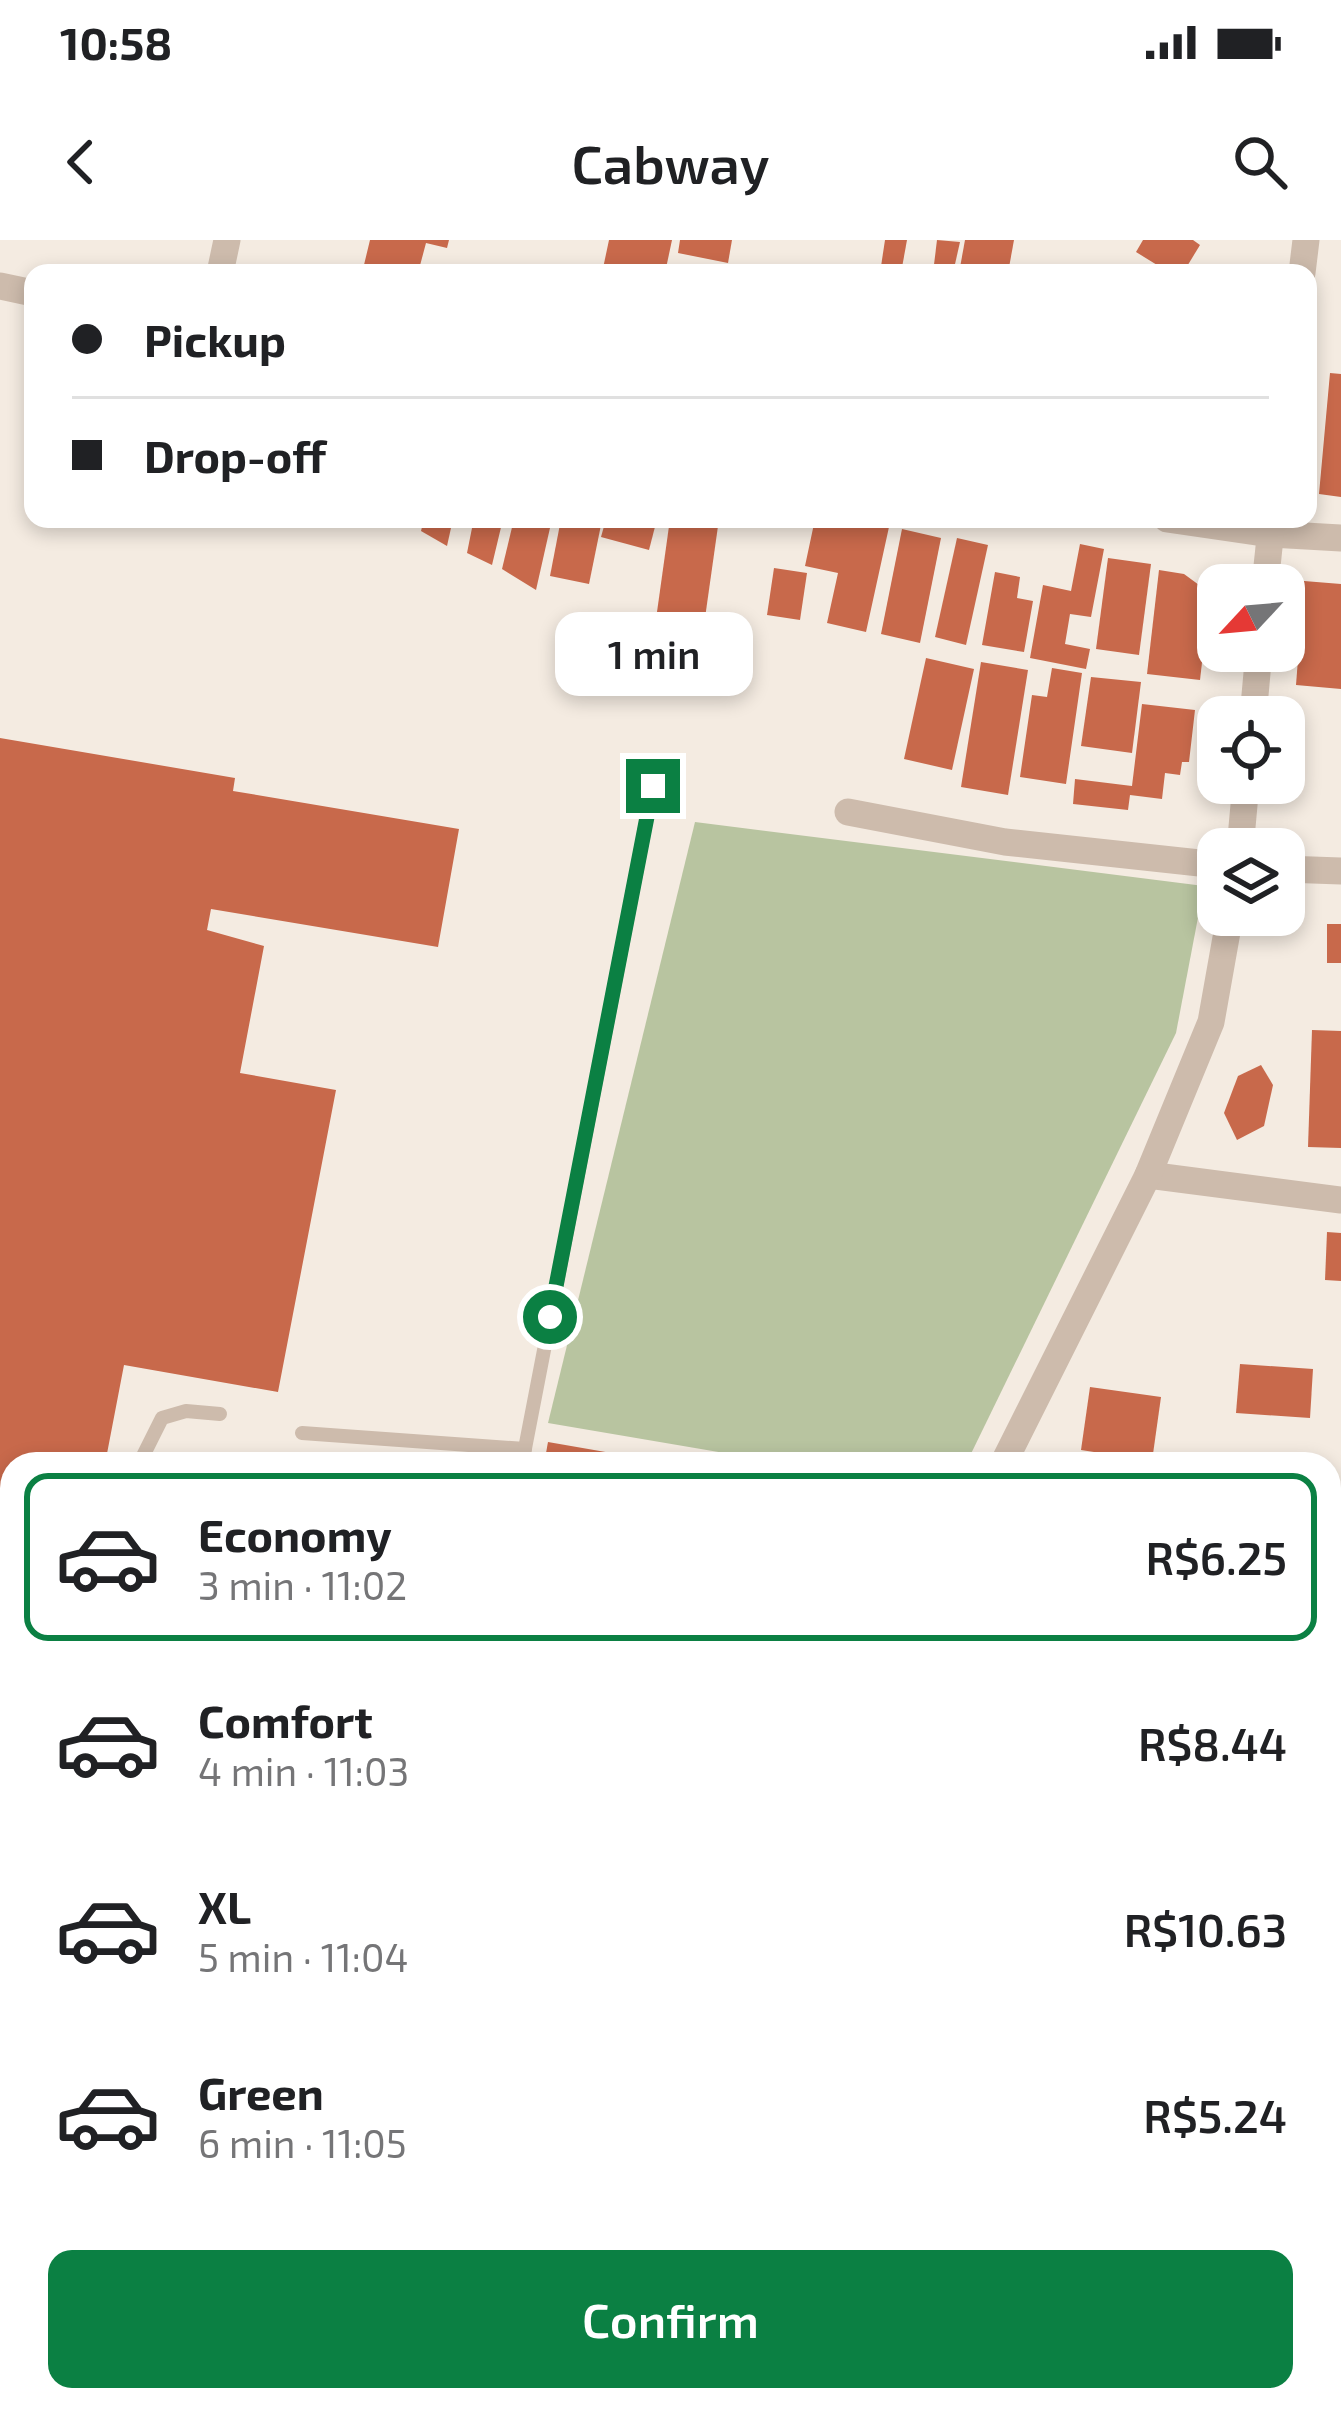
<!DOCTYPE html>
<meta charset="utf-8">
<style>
body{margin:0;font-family:"Exo 2",sans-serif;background:#f2f2f2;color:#202124;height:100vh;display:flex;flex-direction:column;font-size:45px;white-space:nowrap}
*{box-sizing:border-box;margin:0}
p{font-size:39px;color:#757577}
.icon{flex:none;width:66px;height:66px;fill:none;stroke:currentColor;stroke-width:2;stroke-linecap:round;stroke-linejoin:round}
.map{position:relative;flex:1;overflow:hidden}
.drawer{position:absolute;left:0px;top:1212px;width:1341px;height:960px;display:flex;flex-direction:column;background:#fff;border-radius:36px 36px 0 0;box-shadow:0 6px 18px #0003}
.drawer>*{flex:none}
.banner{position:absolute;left:24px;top:24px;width:1293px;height:264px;border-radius:24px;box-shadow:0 6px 18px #0003;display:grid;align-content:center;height:264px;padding:0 48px;background:#fff}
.needle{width:78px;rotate:244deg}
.controls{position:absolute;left:1197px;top:324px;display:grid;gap:24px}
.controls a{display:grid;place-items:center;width:108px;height:108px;border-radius:24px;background:#fff;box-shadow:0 6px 18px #0003;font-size:60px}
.end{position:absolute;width:54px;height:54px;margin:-27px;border:15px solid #0b8043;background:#fff;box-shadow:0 0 0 6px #fff}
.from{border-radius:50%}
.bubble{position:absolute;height:84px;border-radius:24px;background:#fff;box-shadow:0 6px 18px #0003;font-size:39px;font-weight:600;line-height:84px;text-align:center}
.banner b{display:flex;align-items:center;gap:42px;height:114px;font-size:45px}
.banner b+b{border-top:3px solid #e0e0e0}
.banner i{width:30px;height:30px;background:#202124}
ul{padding:21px 0 0;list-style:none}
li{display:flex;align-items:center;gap:36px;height:168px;margin:0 24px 18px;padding:0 24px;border:6px solid transparent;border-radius:24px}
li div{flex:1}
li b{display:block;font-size:45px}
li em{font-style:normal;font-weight:600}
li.on{border-color:#0b8043}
li>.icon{width:108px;height:108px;stroke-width:1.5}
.button{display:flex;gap:24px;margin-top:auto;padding:24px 48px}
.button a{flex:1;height:138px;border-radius:24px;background:#0b8043;color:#fff;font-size:48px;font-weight:600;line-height:138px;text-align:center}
.status{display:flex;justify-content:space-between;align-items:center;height:84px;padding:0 60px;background:#fff;direction:ltr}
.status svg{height:33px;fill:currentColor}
header{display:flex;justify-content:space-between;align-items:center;height:156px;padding:0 48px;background:#fff;font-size:54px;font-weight:600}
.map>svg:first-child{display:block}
</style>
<div class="status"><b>10:58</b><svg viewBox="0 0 49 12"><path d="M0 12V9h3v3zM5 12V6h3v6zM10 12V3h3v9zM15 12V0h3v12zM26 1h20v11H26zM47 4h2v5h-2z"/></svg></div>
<header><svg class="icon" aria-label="back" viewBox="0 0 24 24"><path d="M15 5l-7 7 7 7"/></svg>Cabway<svg class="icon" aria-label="search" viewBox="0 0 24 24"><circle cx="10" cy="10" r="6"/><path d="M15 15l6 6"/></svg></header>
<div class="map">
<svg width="1341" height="2172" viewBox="0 0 1341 2172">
<rect width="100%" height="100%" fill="#f4ebe1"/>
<g fill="#b8c4a0">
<polygon points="695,582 1204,646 1176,793 966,1224 789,1224 548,1183"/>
<polygon points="1329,1342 1341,1343 1341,1710 1329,1704"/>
<polygon points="1329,1782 1341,1788 1341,2111 1329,2105"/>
<polygon points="746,2160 907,2160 932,2172 751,2172"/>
</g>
<g fill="#7fb0b2">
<polygon points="0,1497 12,1503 12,1600 0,1593"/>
<polygon points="1115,2160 1300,2160 1324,2172 1139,2172"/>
</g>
<g fill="#c8694b">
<polygon points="370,0 449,0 447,8 426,3 418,33 344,33 346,24 363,29"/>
<polygon points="609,0 672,0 665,33 602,33"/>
<polygon points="680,0 732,0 728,23 678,13"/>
<polygon points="885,0 907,0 901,33 880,33"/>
<polygon points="937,0 960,2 953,33 933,33"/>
<polygon points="965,0 1014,0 1008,33 959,33"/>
<polygon points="1143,0 1193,0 1200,5 1183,33 1170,33 1136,12"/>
<polygon points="1330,133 1341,134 1341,257 1319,254"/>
<polygon points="424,279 453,279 447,306 421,291"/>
<polygon points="464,279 503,279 492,325 467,313 473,283"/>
<polygon points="514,279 552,279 536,350 502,329"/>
<polygon points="561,279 602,280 589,344 550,336"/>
<polygon points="606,279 657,279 649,310 601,297"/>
<polygon points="670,279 719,279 705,378 657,372"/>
<polygon points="815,279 855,279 889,287 866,392 827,383 838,333 805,326"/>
<polygon points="902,289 941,298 920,403 881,394"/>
<polygon points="957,298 988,305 966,405 935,397"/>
<polygon points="1080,304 1104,309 1091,377 1070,374 1065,404 1090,409 1086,429 1030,418 1043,345 1071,351"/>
<polygon points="1108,318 1151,324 1139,415 1096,409"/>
<polygon points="774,328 807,333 800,380 767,375"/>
<polygon points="1159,330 1184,334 1210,353 1200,440 1147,434"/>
<polygon points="995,332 1020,337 1017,358 1033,361 1024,412 982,405"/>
<polygon points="1304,341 1341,344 1341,449 1296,445"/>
<polygon points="668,380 703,395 692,437 644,406"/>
<polygon points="926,418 974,429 952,530 904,519"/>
<polygon points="981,422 1028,430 1008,555 961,547"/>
<polygon points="1052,428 1082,433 1066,544 1020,537 1032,455 1047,457"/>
<polygon points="1091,437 1141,442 1132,513 1081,506"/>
<polygon points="1142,464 1195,470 1189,522 1182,522 1180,535 1165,533 1162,559 1130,555 1128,570 1073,564 1075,539 1132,546"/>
<polygon points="0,498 235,538 233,551 459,589 438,707 211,669 207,690 264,706 240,833 336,850 278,1152 124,1125 105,1224 12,1224 12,1336 0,1334"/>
<rect x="1327" y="684" width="14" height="39"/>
<polygon points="1312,790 1341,791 1341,908 1308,907"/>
<polygon points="1261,825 1273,845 1264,886 1237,900 1224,873 1238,836"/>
<polygon points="1327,992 1341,993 1341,1041 1325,1040"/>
<polygon points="1240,1124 1313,1129 1310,1178 1236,1173"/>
<polygon points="1090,1147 1161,1157 1152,1221 1081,1210"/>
<polygon points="548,1202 663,1222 662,1224 544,1224"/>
<polygon points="0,1806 12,1811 12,2160 438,2160 433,2172 0,2172"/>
</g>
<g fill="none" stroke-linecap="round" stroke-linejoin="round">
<g stroke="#cdbbac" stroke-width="14">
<polyline points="302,1193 525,1209"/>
<polyline points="139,1224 162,1178 186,1171 220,1174"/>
<polyline points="522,1224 653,546"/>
<polyline points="0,1379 12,1380"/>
<polyline points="644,2160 656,2172"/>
<polyline points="542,2172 548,2160"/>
</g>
<g stroke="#cdbbac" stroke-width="27">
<polyline points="220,33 227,0"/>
<polyline points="1302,33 1306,0"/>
<polyline points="0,46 33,53"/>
<polyline points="1167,279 1270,294 1341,298"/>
<polyline points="1265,345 1272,279"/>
<polyline points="1253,477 1259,411"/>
<polyline points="848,572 1005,602 1218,625"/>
<polyline points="1240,609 1246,543"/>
<polyline points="1284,629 1341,631"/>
<polyline points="1148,935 1341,960"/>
<polyline points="1003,1224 1148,935 1211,782 1230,675"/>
<polyline points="1329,1304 1341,1306"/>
<polyline points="0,1461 12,1467"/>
<polyline points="1329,1747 1341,1753"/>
</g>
</g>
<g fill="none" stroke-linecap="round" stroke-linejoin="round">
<polyline stroke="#0b8043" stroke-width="15" points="550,1077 653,546"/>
</g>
</svg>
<div class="controls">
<a><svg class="needle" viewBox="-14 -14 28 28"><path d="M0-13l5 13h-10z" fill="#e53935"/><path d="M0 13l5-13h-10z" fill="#757577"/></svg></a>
<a><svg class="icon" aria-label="locate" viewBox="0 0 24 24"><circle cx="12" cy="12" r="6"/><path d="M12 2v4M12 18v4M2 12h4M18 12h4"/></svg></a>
<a><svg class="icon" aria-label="layers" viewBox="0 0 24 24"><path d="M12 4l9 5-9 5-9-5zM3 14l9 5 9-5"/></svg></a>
</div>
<i class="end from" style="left:550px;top:1077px"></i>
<i class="end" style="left:653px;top:546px"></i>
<div class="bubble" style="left:555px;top:372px;width:198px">1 min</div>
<div class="banner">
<b><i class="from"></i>Pickup</b>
<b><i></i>Drop-off</b>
</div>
<section class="drawer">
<ul>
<li class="on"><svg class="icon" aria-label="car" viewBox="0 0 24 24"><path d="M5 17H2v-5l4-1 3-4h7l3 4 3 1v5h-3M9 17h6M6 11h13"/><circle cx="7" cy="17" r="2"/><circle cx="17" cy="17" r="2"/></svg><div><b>Economy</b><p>3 min · 11:02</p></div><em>R$6.25</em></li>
<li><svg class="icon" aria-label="car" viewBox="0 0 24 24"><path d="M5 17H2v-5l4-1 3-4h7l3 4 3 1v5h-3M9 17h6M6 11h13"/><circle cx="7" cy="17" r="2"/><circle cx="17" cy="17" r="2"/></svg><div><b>Comfort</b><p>4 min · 11:03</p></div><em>R$8.44</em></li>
<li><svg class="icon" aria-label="car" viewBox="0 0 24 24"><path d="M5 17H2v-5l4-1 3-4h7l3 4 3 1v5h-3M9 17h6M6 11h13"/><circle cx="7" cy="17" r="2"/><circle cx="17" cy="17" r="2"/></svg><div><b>XL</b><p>5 min · 11:04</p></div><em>R$10.63</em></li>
<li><svg class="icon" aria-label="car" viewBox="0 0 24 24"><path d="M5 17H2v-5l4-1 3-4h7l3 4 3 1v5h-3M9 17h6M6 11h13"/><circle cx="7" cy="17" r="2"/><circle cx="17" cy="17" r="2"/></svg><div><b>Green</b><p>6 min · 11:05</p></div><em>R$5.24</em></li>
</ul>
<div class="button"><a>Confirm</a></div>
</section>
</div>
